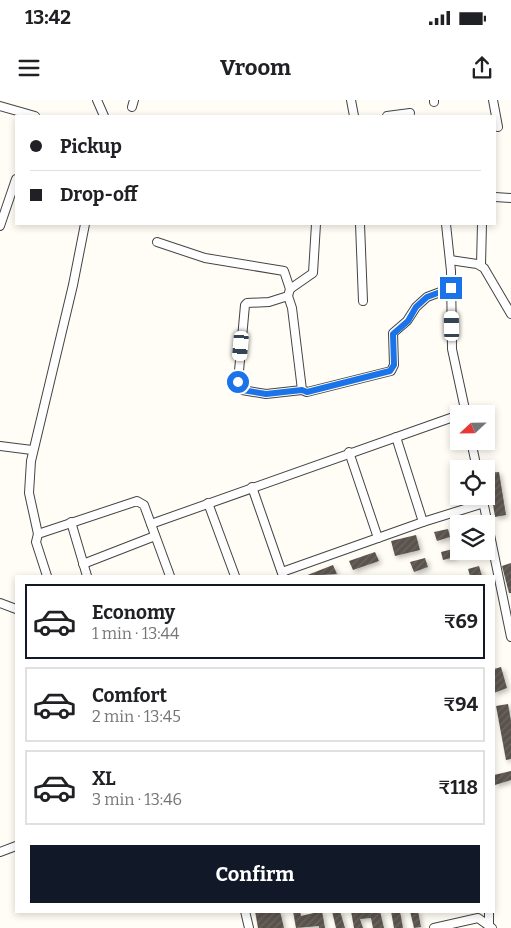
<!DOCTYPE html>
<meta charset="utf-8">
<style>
body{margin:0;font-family:Bitter,serif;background:#f6f6f6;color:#202124;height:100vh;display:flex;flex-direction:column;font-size:19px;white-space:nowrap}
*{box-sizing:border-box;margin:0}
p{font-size:16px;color:#757577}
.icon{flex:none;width:28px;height:28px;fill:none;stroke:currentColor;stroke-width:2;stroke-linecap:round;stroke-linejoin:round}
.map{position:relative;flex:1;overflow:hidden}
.details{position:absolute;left:15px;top:475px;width:480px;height:338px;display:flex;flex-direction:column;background:#fff;border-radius:0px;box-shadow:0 2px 8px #0003}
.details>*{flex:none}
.banner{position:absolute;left:15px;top:15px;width:481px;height:110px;border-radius:0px;box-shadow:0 2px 8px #0003;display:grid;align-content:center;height:110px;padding:0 15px;background:#fff}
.needle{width:32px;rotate:248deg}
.fabs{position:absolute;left:450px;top:305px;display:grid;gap:10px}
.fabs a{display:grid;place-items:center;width:45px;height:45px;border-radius:0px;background:#fff;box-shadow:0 2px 8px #0003;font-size:25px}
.end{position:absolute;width:22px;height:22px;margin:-11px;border:6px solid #1a73e8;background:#fff;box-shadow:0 0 0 2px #fff}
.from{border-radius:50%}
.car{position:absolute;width:15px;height:30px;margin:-15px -8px;border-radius:6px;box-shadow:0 0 4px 1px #0007;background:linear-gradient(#fff 24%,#345 0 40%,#fff 0 76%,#345 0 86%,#fff 0)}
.banner b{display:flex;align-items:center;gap:18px;height:48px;font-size:19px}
.banner b+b{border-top:1px solid #e0e0e0}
.banner i{width:12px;height:12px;background:#202124}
ul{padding:9px 0 0;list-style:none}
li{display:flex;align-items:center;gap:15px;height:75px;margin:0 10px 8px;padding:0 5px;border:2px solid #e0e0e0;border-radius:0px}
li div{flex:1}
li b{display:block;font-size:19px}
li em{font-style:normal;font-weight:700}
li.on{border-color:#111827}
li>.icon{width:45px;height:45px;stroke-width:1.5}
.cta{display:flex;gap:10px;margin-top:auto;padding:10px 15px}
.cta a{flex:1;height:58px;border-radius:0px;background:#111827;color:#fff;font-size:20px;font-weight:700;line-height:58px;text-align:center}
.status{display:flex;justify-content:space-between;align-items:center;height:35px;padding:0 25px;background:#fff;direction:ltr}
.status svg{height:14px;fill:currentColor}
header{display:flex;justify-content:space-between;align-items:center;height:65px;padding:0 15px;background:#fff;font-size:22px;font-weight:700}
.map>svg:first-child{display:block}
</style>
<div class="status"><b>13:42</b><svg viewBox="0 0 49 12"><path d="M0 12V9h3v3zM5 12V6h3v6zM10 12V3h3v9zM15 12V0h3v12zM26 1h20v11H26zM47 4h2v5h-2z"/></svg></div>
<header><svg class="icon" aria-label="menu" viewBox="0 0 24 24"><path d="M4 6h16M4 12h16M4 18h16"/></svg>Vroom<svg class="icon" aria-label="share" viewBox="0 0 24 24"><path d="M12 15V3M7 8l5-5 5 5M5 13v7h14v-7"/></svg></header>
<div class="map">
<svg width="511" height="828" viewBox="0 0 511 828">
<defs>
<pattern id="building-hatch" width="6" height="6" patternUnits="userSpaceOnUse" patternTransform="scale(1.25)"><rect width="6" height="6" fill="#5a524d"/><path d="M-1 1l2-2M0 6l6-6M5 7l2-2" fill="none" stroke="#6d6662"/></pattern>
<filter id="shadow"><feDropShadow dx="2.5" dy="2.5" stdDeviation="2.5" flood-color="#0004"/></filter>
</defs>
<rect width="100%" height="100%" fill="#fffdf5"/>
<g fill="url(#building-hatch)" filter="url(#shadow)">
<polygon points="499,372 506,415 495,417 488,373"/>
<polygon points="448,429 450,437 437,441 434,432"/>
<polygon points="416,435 420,450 395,456 391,441"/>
<polygon points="453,449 455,457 443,460 441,452"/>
<polygon points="375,452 379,461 353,470 349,461"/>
<polygon points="425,458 428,467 414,472 410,462"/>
<polygon points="511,463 511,493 509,493 502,466"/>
<polygon points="333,465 337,474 305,476"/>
<polygon points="479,466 482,476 470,476 468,469"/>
<polygon points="501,567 507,588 494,593 494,569"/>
<polygon points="508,604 511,621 511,659 506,660 496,606"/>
<polygon points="511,671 511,680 495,685 494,675"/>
<polygon points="255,811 280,811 284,828 258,828"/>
<polygon points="293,811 300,811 301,816 322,811 325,828 319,828 319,826 296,828"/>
<polygon points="332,811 340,811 345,828 336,828"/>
<polygon points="351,811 380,811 384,828 373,828 371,818 360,819 363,828 354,828"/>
<polygon points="391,811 400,811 403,828 394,828"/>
<polygon points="410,811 418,811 421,827 414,828"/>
</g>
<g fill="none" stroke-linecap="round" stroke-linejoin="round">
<g stroke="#444" stroke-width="10">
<g id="minor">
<polyline points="97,0 104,16"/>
<polyline points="351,0 354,16"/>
<polyline points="434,0 434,2"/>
<polyline points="493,0 498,27"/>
<polyline points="0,6 35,16"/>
<polyline points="132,7 134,0"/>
<polyline points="387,16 410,13"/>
<polyline points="495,97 511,98"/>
<polyline points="360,124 363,201"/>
<polyline points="446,124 451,171 452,249 466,314"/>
<polyline points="0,126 16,79"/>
<polyline points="157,142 205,158 284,171 290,189 288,196 269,202 247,203 245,205 238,282 242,290 266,294 302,290"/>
<polyline points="450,160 477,164 484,168 511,214"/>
<polyline points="481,165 482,124"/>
<polyline points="290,189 313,173 316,124"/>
<polyline points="288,196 292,208 302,290 307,292 391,271 394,265 393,233 407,221 416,207 427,197 451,188"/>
<polyline points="396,337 423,422"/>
<polyline points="471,341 477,369"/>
<polyline points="0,346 32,350"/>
<polyline points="349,352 378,438"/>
<polyline points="252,387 283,476"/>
<polyline points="482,396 511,537"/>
<polyline points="208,403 235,476"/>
<polyline points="71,422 87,476"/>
<polyline points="151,424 459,315"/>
<polyline points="38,434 29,393 31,361 73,185 85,124"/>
<polyline points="83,464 155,436"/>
<polyline points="282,472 423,422 484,403"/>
<polyline points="47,476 36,442 38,434 137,401 144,405 170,476"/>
<polyline points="0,503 16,509"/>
<polyline points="0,752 16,746"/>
<polyline points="245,811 249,828"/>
<polyline points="489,824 489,811"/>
<polyline points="434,828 478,818 492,828"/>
</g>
</g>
<use href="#minor" stroke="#fff" stroke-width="8"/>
</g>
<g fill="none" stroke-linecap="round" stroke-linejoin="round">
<polyline stroke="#1a73e8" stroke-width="6" points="238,282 242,290 266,294 302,290 307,292 390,271 394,265 393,234 408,221 416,207 427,197 451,188"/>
</g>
</svg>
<div class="fabs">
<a><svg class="needle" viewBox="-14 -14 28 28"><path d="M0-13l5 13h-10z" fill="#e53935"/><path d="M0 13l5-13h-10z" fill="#757577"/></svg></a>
<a><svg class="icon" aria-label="locate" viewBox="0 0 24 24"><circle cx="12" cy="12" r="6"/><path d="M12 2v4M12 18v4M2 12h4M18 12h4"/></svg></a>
<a><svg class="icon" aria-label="layers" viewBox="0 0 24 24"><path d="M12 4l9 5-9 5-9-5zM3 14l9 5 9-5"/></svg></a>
</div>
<i class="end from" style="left:238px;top:282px"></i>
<i class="end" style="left:451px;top:188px"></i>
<i class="car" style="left:452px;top:226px;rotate:359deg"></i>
<i class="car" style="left:241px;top:246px;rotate:185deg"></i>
<div class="banner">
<b><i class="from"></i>Pickup</b>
<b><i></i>Drop-off</b>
</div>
<section class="details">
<ul>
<li class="on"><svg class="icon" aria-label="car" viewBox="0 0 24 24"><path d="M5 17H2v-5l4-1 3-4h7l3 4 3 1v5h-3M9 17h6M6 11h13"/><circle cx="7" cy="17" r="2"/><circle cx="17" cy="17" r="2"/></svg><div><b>Economy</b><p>1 min · 13:44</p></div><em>₹69</em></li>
<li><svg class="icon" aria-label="car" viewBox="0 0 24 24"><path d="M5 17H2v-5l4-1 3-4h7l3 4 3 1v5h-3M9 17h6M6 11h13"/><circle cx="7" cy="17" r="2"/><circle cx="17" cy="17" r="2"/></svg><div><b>Comfort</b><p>2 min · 13:45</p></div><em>₹94</em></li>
<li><svg class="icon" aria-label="car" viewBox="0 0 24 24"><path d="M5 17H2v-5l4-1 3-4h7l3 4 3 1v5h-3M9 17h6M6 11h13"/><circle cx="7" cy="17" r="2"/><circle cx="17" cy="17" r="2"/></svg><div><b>XL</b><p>3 min · 13:46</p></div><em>₹118</em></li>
</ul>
<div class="cta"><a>Confirm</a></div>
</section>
</div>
